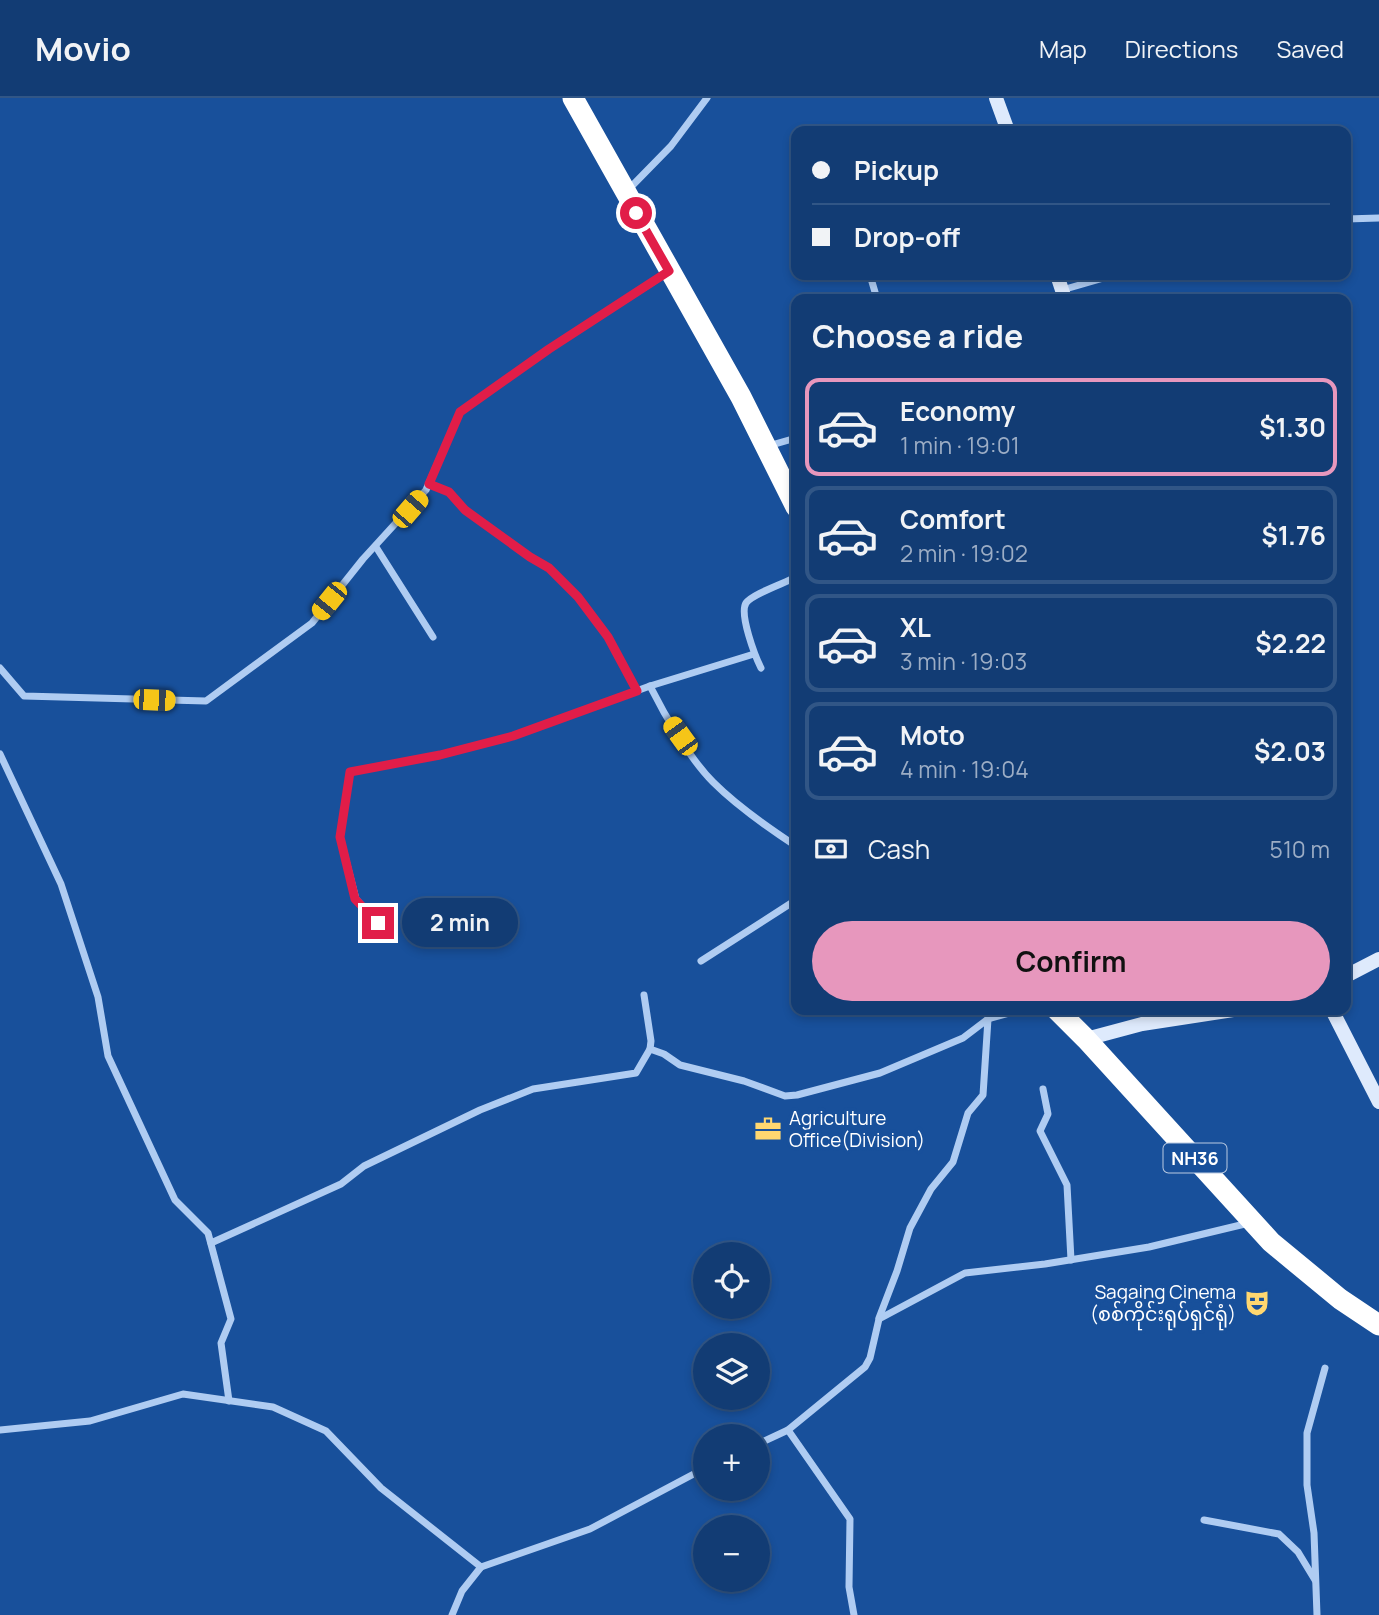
<!DOCTYPE html>
<meta charset="utf-8">
<style>
body{margin:0;font-family:Manrope,"Noto Sans Myanmar",sans-serif;background:#1b4379;color:#f1f3f6;height:100vh;display:flex;flex-direction:column;font-size:26px;white-space:nowrap}
*{box-sizing:border-box;margin:0}
p{font-size:23px;color:#9cadc5}
.icon{flex:none;width:38px;height:38px;fill:none;stroke:currentColor;stroke-width:2;stroke-linecap:round;stroke-linejoin:round}
.map{position:relative;flex:1;overflow:hidden}
.drawer{position:absolute;left:791px;top:196px;width:560px;height:721px;display:flex;flex-direction:column;background:#123c74;border-radius:14px;box-shadow:0 4px 10px #0003,0 0 0 2px #315686}
.drawer>*{flex:none}
.guide{position:absolute;left:791px;top:28px;width:560px;height:154px;border-radius:14px;box-shadow:0 4px 10px #0003,0 0 0 2px #315686;display:grid;align-content:center;height:154px;padding:0 21px;background:#123c74}
.tools{position:absolute;left:693px;top:1144px;display:grid;gap:14px}
.tools a{display:grid;place-items:center;width:77px;height:77px;border-radius:50%;background:#123c74;box-shadow:0 4px 10px #0003,0 0 0 2px #315686;font-size:35px}
.end{position:absolute;width:32px;height:32px;margin:-16px;border:9px solid #e11d48;background:#fff;box-shadow:0 0 0 4px #fff}
.from{border-radius:50%}
.bubble{position:absolute;height:49px;border-radius:24px;background:#123c74;box-shadow:0 4px 10px #0003,0 0 0 2px #315686;font-size:23px;font-weight:700;line-height:49px;text-align:center}
.car{position:absolute;width:21px;height:42px;margin:-21px -10px;border-radius:9px;box-shadow:0 0 5px 2px #0007;background:linear-gradient(#f5c518 24%,#345 0 40%,#f5c518 0 76%,#345 0 86%,#f5c518 0)}
.guide b{display:flex;align-items:center;gap:24px;height:66px;font-size:26px}
.guide b+b{border-top:2px solid #315686}
.guide i{width:18px;height:18px;background:#f1f3f6}
ul{padding:0;list-style:none}
li{display:flex;align-items:center;gap:21px;height:98px;margin:0 14px 10px;padding:0 7px;border:4px solid #315686;border-radius:14px}
li div{flex:1}
li b{display:block;font-size:26px}
li em{font-style:normal;font-weight:700}
li.on{border-color:#e797bd}
li>.icon{width:63px;height:63px;stroke-width:1.5}
h2{padding:0 21px;font-size:32px;line-height:84px}
.pay{display:flex;align-items:center;gap:18px;height:77px;padding:0 21px;font-size:26px}
.pay p{margin-inline-start:auto}
.action{display:flex;gap:14px;margin-top:auto;padding:14px 21px}
.action a{flex:1;height:80px;border-radius:42px;background:#e797bd;color:#111;font-size:28px;font-weight:700;line-height:80px;text-align:center}
header{display:flex;align-items:center;gap:42px;box-sizing:border-box;height:98px;padding:0 35px;background:#123c74;border-bottom:2px solid #315686}
header strong{font-size:33px}
nav{display:flex;gap:38px;margin-inline-start:auto;font-size:24px}
.map>svg:first-child{display:block}
</style>
<header>
<strong>Movio</strong>
<nav><a>Map</a><a>Directions</a><a>Saved</a></nav>
</header>
<div class="map">
<svg width="1379" height="1517" viewBox="0 0 1379 1517">
<rect width="100%" height="100%" fill="#18509b"/>
<g fill="none" stroke-linecap="round" stroke-linejoin="round">
<g stroke="#afccf2" stroke-width="7">
<polyline points="628,92 671,48 707,0"/>
<polyline points="1346,121 1379,120"/>
<polyline points="870,177 877,201"/>
<polyline points="1062,192 1114,177"/>
<polyline points="768,348 796,340"/>
<polyline points="429,386 449,394 465,412 530,459 549,470 578,499 608,539 637,593"/>
<polyline points="376,449 433,539"/>
<polyline points="0,570 24,598 206,603 312,525 363,461 426,392 460,314 549,251 668,174"/>
<path d="M 761,570 C 755,558 739,516 746,505 C 752,496 785,485 796,479"/>
<path d="M 650,588 C 665,618 690,661 713,684 C 738,709 767,729 796,748"/>
<polyline points="0,656 61,786 98,899 108,958 175,1102 208,1135 231,1221 221,1245 229,1303"/>
<polyline points="378,825 356,801 340,739 350,674 440,657 513,638 650,588 754,556"/>
<polyline points="701,863 796,802"/>
<polyline points="644,897 651,943 650,951 664,956 680,967 744,983 785,998 797,997 880,975 963,940 988,921 1020,912"/>
<polyline points="1043,991 1048,1016 1040,1033 1067,1087 1071,1162"/>
<polyline points="211,1145 341,1086 364,1068 480,1012 533,991 636,975 650,951"/>
<polyline points="879,1220 897,1173 910,1130 931,1091 953,1064 968,1015 983,997 988,921"/>
<polyline points="0,1332 90,1323 183,1296 273,1309 326,1333 381,1390 481,1469"/>
<polyline points="788,1332 850,1421 849,1489 854,1517"/>
<polyline points="758,1346 788,1332 865,1269 870,1260 879,1221 965,1175 1045,1166 1149,1149 1249,1125"/>
<polyline points="1204,1422 1279,1436 1298,1454 1315,1482"/>
<polyline points="452,1517 462,1493 481,1469 590,1431 705,1370"/>
<polyline points="1317,1517 1314,1435 1307,1387 1307,1335 1325,1270"/>
</g>
<g stroke="#deeafc" stroke-width="14">
<polyline points="996,0 1008,33"/>
<polyline points="1057,177 1065,201"/>
<polyline points="1346,878 1379,861"/>
<polyline points="1332,912 1379,1004"/>
<polyline points="1086,941 1142,926 1233,912"/>
</g>
<g stroke="#fff" stroke-width="21">
<polyline points="573,0 741,299 796,409"/>
<polyline points="1057,912 1086,941 1271,1144 1340,1201 1379,1227"/>
</g>
</g>
<g fill="none" stroke-linecap="round" stroke-linejoin="round">
<polyline stroke="#e11d48" stroke-width="9" points="378,825 355,801 340,739 350,674 440,657 513,638 637,593 608,539 578,499 549,470 530,459 465,412 449,394 429,386 460,314 549,251 669,173 636,115"/>
</g>
<defs>
<g id="office-bare" transform="scale(2.1)"><path d="M-6-3h4V-5.5h4V-3h4V5H-6ZM-1-4.5V-3h2v-1.5ZM-6 0V1H6V0Z" fill="#ffd770" stroke="#18509b" stroke-width="2.5" paint-order="stroke"/></g>
<g id="theatre-bare" transform="scale(2.1)"><path d="M-5-5.5Q0-4 5-5.5V0Q5 5 0 6Q-5 5-5 0ZM-3.3-2.5H-1v1.5H-3.3ZM1-2.5H3.3v1.5H1ZM-2.8 1Q0 5.5 2.8 1Z" fill="#ffd770" stroke="#18509b" stroke-width="2.5" paint-order="stroke"/></g>
</defs>
<g fill-rule="evenodd">
<use href="#office-bare" x="768" y="1031"/>
<use href="#theatre-bare" x="1257" y="1205"/>
</g>
<g text-anchor="middle" dominant-baseline="central" stroke-width="7" stroke-linejoin="round" paint-order="stroke">
<rect fill="#18509b" stroke="#bacae1" stroke-width="2" x="1163.5" y="1045.5" width="63" height="29" rx="5"/>
<g font-size="18" font-weight="bold" fill="#fff">
<text x="1195" y="1060">NH36</text>
</g>
<g font-size="19" fill="#fff" stroke="#18509b" text-anchor="start">
<text x="789" y="1020">Agriculture<tspan x="789" dy="22">Office(Division)</tspan></text>
<text x="1236" y="1194" text-anchor="end">Sagaing Cinema<tspan x="1236" dy="22">(စစ်ကိုင်းရုပ်ရှင်ရုံ)</tspan></text>
</g>
</g>
</svg>
<div class="tools">
<a><svg class="icon" aria-label="locate" viewBox="0 0 24 24"><circle cx="12" cy="12" r="6"/><path d="M12 2v4M12 18v4M2 12h4M18 12h4"/></svg></a>
<a><svg class="icon" aria-label="layers" viewBox="0 0 24 24"><path d="M12 4l9 5-9 5-9-5zM3 14l9 5 9-5"/></svg></a>
<a>+</a>
<a>−</a>
</div>
<i class="end from" style="left:636px;top:115px"></i>
<i class="end" style="left:378px;top:825px"></i>
<div class="bubble" style="left:402px;top:800px;width:116px">2 min</div>
<i class="car" style="left:410px;top:411px;rotate:41deg"></i>
<i class="car" style="left:329px;top:503px;rotate:219deg"></i>
<i class="car" style="left:154px;top:602px;rotate:92deg"></i>
<i class="car" style="left:680px;top:638px;rotate:324deg"></i>
<div class="guide">
<b><i class="from"></i>Pickup</b>
<b><i></i>Drop-off</b>
</div>
<section class="drawer">
<h2>Choose a ride</h2>
<ul>
<li class="on"><svg class="icon" aria-label="car" viewBox="0 0 24 24"><path d="M5 17H2v-5l4-1 3-4h7l3 4 3 1v5h-3M9 17h6M6 11h13"/><circle cx="7" cy="17" r="2"/><circle cx="17" cy="17" r="2"/></svg><div><b>Economy</b><p>1 min · 19:01</p></div><em>$1.30</em></li>
<li><svg class="icon" aria-label="car" viewBox="0 0 24 24"><path d="M5 17H2v-5l4-1 3-4h7l3 4 3 1v5h-3M9 17h6M6 11h13"/><circle cx="7" cy="17" r="2"/><circle cx="17" cy="17" r="2"/></svg><div><b>Comfort</b><p>2 min · 19:02</p></div><em>$1.76</em></li>
<li><svg class="icon" aria-label="car" viewBox="0 0 24 24"><path d="M5 17H2v-5l4-1 3-4h7l3 4 3 1v5h-3M9 17h6M6 11h13"/><circle cx="7" cy="17" r="2"/><circle cx="17" cy="17" r="2"/></svg><div><b>XL</b><p>3 min · 19:03</p></div><em>$2.22</em></li>
<li><svg class="icon" aria-label="car" viewBox="0 0 24 24"><path d="M5 17H2v-5l4-1 3-4h7l3 4 3 1v5h-3M9 17h6M6 11h13"/><circle cx="7" cy="17" r="2"/><circle cx="17" cy="17" r="2"/></svg><div><b>Moto</b><p>4 min · 19:04</p></div><em>$2.03</em></li>
</ul>
<div class="pay"><svg class="icon" aria-label="cash" viewBox="0 0 24 24"><path d="M3 7h18v10H3z"/><circle cx="12" cy="12" r="2"/></svg>Cash<p>510 m</p></div>
<div class="action"><a>Confirm</a></div>
</section>
</div>
